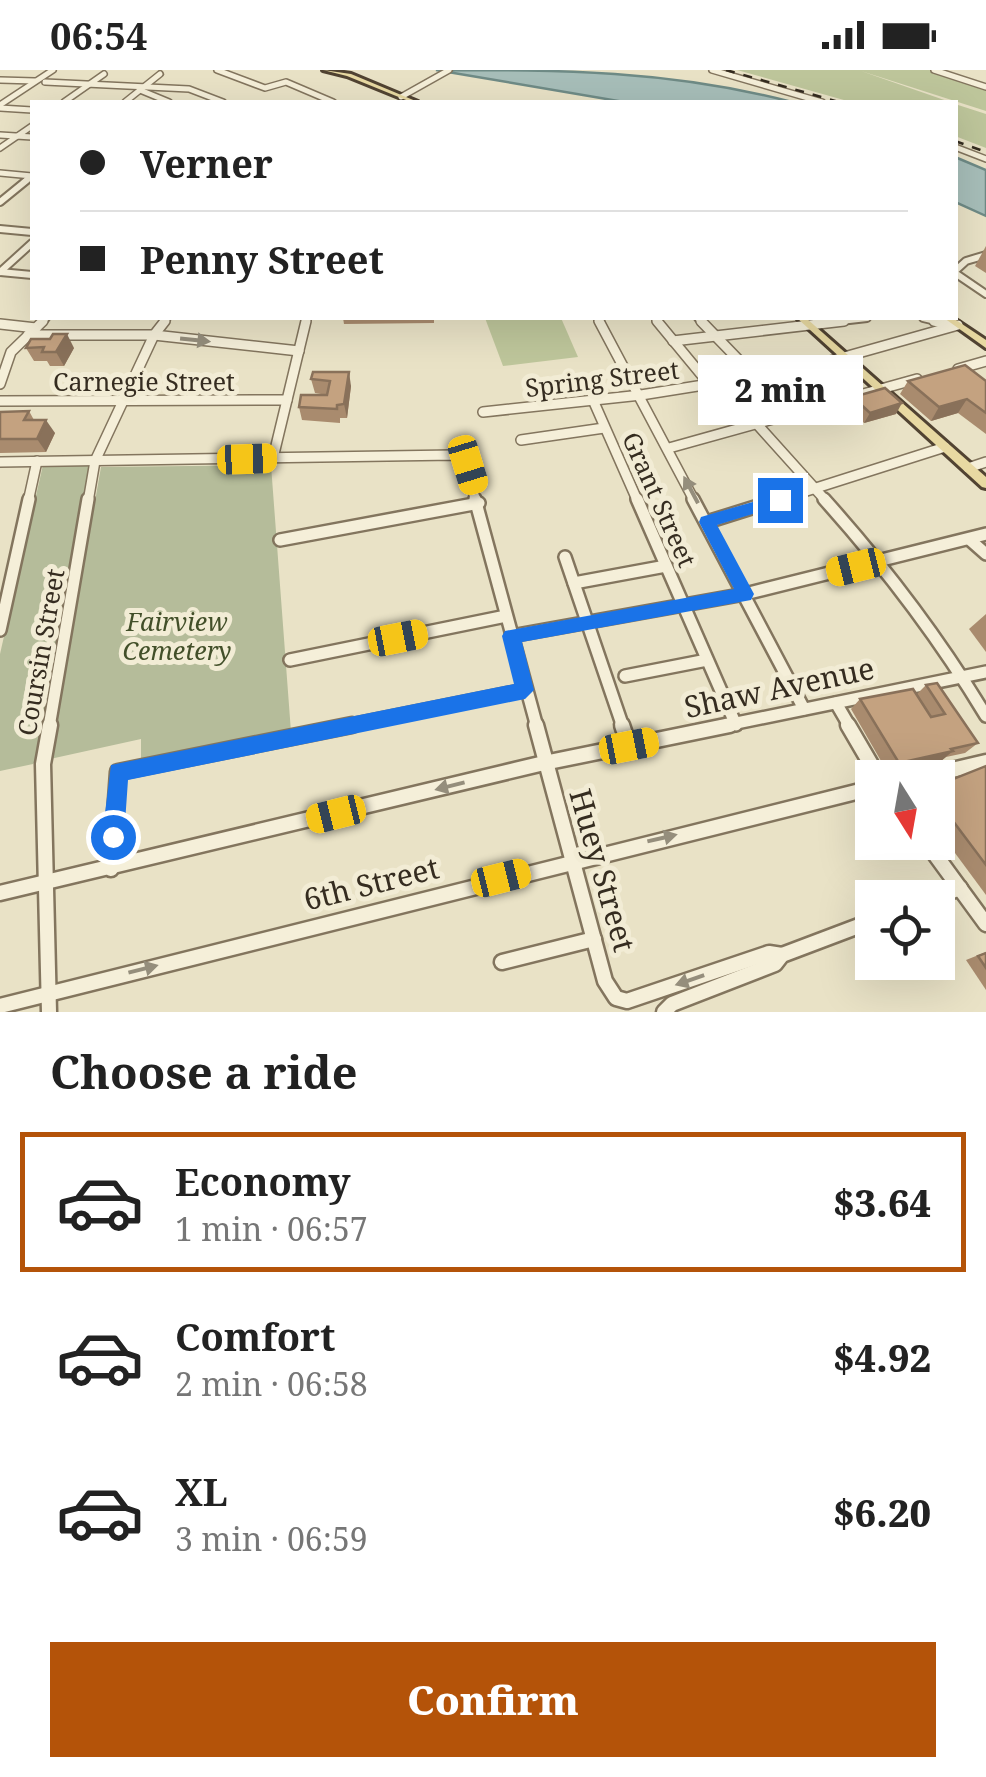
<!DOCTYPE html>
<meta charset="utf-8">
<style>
body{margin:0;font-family:"Noto Serif",serif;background:#f2f2f2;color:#222;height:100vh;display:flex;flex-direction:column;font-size:38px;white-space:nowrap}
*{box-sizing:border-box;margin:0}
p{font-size:32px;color:#767676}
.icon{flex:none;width:55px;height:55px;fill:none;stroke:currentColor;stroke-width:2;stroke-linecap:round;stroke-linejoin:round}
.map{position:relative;height:942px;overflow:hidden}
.drawer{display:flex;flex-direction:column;background:#fff;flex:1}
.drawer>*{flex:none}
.banner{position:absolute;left:30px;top:30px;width:928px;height:220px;border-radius:0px;box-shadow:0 10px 40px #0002;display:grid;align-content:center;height:220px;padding:0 50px;background:#fff}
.needle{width:65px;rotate:169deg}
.tools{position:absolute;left:855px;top:690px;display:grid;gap:20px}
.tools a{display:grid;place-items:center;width:100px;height:100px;border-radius:0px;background:#fff;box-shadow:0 10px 40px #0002;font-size:50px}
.end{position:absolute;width:45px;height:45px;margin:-22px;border:12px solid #1a73e8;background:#fff;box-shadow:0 0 0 5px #fff}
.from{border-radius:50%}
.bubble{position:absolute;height:70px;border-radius:0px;background:#fff;box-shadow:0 10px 40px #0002;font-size:32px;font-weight:800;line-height:70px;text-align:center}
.car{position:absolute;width:30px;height:60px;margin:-30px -15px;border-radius:12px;box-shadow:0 0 8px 2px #0007;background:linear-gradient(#f5c518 24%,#345 0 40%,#f5c518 0 76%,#345 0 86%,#f5c518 0)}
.banner b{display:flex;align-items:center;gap:35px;height:95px;font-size:38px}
.banner b+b{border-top:2px solid #e0e0e0}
.banner i{width:25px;height:25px;background:#222}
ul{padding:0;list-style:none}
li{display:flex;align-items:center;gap:30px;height:140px;margin:0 20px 15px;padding:0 30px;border:5px solid transparent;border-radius:0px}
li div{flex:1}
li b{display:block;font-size:38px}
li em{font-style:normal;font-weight:800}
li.on{border-color:#b45309}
li>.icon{width:90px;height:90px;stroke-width:1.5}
h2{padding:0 50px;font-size:45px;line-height:120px}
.cta{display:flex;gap:20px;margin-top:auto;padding:20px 50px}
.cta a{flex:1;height:115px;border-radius:0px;background:#b45309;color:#fff;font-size:40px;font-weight:800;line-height:115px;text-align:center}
.status{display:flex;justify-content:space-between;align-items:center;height:70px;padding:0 50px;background:#fff;direction:ltr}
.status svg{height:28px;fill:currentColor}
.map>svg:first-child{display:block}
</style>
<div class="status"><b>06:54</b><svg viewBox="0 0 49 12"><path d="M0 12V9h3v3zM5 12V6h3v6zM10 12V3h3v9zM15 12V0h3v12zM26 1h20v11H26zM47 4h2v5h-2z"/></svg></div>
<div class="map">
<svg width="986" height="942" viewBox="0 0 986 942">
<rect width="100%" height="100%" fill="#e9e2c6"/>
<g fill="#bec69b">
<polygon points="737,0 929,0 986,19 986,41 861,1 950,32 851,32"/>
<polygon points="955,34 986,44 986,78 955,66"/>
<polygon points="485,248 561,248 578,287 503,296"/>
</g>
<g fill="#b5bc9a">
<polygon points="43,395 89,396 37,688 33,694 0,701 0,584"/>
<polygon points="271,395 291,662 141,693 141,669 50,689 101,397"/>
</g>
<g fill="#a7beb9" stroke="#6f8b86" stroke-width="2.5">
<path d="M 436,0 C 561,0 669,0 792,32 L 624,32 Z"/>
<polygon points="955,87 986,100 986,146 955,132"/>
</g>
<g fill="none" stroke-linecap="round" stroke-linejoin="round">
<g stroke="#83755e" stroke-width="8">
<g id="minor-far4">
<polyline points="217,0 265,18 286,12 333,32"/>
<polyline points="712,0 822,32"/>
<polyline points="934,0 986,17"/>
<polyline points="0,10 35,11"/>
<polyline points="45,12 189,19 223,32"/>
<polyline points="140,20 169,32"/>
<polyline points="401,27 449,0"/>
<polyline points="64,32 104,4"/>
<polyline points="125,32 160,4"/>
<polyline points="0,35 53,0"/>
<polyline points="0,38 32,40"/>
<polyline points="0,65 32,67"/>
<polyline points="955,77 986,89"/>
<polyline points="0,78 32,56"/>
<polyline points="0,103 32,106"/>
<polyline points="24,112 32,106"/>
</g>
</g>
<g stroke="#83755e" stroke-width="10">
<g id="minor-far3">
<polyline points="0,132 27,110"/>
<polyline points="0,159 32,162"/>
<polyline points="955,201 966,191 986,185"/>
<polyline points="0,202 32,173"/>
<polyline points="0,202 32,205"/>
<polyline points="955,203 986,224"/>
<polyline points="598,248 601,253"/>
<polyline points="698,248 703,253"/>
<polyline points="923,248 944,253"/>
<polyline points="656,250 659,253"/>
<polyline points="41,253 46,248"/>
<polyline points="163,253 167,248"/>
<polyline points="306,253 307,248"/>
<polyline points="823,253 867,248"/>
</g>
</g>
<g stroke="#83755e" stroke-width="12">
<g id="minor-far2">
<polyline points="599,251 695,432"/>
<polyline points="657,251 709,314"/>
<polyline points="701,251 791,344"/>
<polyline points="934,251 947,254"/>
<polyline points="0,254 36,258"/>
<polyline points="28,265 154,265 299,281"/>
<polyline points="673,271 844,251"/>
<polyline points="958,299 986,291"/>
<polyline points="0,314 11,282 43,251"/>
<polyline points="593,330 638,432"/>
<polyline points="0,331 287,330"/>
<polyline points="483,342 641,325 798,300 958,255"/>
<polyline points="756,353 827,432"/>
<polyline points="521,370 604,358"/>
<polyline points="669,378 917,309"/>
<polyline points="273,388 306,251"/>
<polyline points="0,392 454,385 464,388 476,432"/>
<polyline points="968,398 986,392"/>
<polyline points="28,432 37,391"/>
<polyline points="88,432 95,391 154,265 165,251"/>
<polyline points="772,432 945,377"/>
</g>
</g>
<g stroke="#83755e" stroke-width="16">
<g id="minor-far1">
<polyline points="475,429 537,657"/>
<polyline points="637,429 736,655"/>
<polyline points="693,429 804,639"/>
<path d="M 824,429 C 885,497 939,568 986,646"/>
<polyline points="707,452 780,429"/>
<polyline points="969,469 986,484"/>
<polyline points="280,470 479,433"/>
<polyline points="565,487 623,657"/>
<polyline points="574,513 666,496"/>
<polyline points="0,560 29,429"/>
<polyline points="511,566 745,524 986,464"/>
<polyline points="290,590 506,546"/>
<polyline points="625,606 707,590"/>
<polyline points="836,633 850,657"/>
<polyline points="49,657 88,429"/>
<polyline points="340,657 525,620"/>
<polyline points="717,657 986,602"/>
</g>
</g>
<g stroke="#83755e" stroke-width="19">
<g id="minor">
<polyline points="536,655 605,911 616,928 627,931 769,883 782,885"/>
<polyline points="622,655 629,676"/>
<polyline points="848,655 879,708"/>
<polyline points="918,708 986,692"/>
<polyline points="926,772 986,854"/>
<polyline points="111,799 118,702 352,655"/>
<polyline points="0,823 544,693 730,655"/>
<polyline points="934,828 960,818"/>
<polyline points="502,892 594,869"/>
<polyline points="0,936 872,718"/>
<polyline points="49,942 43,694 50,655"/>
<polyline points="664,942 672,934 775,894 782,885 872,851"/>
</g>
</g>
<g stroke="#514332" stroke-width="6">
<g id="major">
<polygon points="323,0 351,4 418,32 411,32 347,6"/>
<polygon points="797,248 806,248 986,407 986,418 982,417"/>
<polygon points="944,248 953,248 986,270 986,278"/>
</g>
</g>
<use href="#minor-far4" stroke="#f5efd9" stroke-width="5"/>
<use href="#minor-far3" stroke="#f5efd9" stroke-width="6"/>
<use href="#minor-far2" stroke="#f5efd9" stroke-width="9"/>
<use href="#minor-far1" stroke="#f5efd9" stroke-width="11"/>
<use href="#minor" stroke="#f5efd9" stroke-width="14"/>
<use href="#major" fill="#e8d9a2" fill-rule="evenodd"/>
<g stroke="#352c20" stroke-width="2.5" stroke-dasharray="9 9" stroke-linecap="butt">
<polyline points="726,0 839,32"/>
<polyline points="955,71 986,82"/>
</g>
</g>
<g fill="#a98b6e">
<polygon points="986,176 986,203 975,196"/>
<polygon points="343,248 434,248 434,253 344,254"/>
<polygon points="26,278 74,278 64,296 50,296 47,291 34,291"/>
<polygon points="313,302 351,316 347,348 340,348 340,353 302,350 299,337 327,325 315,323 311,309"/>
<polygon points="908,311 986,311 986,364 958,343 931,351 900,324"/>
<polygon points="708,319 741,320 761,329 755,343 721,352 704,332"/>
<polygon points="853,327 896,344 864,353 848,337"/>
<polygon points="29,341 34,350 55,363 46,382 0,383 0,342"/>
<polygon points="986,544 986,582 969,559"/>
<polygon points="926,615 978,673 965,683 946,687 941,691 888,703 851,639 860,629 916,625"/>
<polygon points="986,696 986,825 938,760 938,715"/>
<polygon points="986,882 986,920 966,890"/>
</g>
<g fill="#89715a">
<polygon points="67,264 74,278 64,296 56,282"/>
<polygon points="349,302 351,316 347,348 344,334"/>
<polygon points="761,329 755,343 721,352 726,339"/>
<polygon points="967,329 958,343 931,351 939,337"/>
<polygon points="902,333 896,344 864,353 870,343"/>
<polygon points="46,350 55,363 46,382 37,369"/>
<polygon points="953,681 941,691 888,703 899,693"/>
</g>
<g fill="#c4a280" stroke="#89715a" stroke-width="2.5">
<polygon points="53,264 67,264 56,282 42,282 44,277 26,278 31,269 50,269"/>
<polygon points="965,295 986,311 986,343 967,329 939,337 908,311"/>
<polygon points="313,302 349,302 344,334 337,335 337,339 299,337 301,325 327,325 330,311 311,309"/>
<polygon points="734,312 741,320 749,318 761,329 726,339 708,319"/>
<polygon points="885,318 902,333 870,343 853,327"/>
<polygon points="29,341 24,350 46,350 37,369 0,369 0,342"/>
<polygon points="937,613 978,673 951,679 953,681 899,693 860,629 913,619 931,647 945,644 926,615"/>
<polygon points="986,696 986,795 938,731 938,715"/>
<polygon points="986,883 986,898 978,886"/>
</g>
<defs><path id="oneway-solid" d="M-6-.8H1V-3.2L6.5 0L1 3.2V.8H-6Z" transform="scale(2.5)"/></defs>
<g fill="#958e7c">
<use href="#oneway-solid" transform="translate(195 270) rotate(6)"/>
<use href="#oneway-solid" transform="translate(691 420) rotate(-118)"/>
<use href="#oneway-solid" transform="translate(450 716) rotate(166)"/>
<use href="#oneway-solid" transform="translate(662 768) rotate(-13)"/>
<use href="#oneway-solid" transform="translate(143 899) rotate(-14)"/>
<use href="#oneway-solid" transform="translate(690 910) rotate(161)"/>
</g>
<polygon fill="#1a73e8" points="780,424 785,426 785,434 717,455 754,524 751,530 522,572 534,620 525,629 128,710 124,767 121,774 113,778 106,774 102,767 111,695 514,614 502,566 505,561 734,519 699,452 701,447"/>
<g text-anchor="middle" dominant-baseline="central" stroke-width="10" stroke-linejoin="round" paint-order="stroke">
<g font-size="25" fill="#352c20" stroke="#f2ecd5">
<text transform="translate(602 308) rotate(-7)">Spring Street</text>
<text x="144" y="311">Carnegie Street</text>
<text transform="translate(660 429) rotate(66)">Grant Street</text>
<text transform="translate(40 582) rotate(-80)">Coursin Street</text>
</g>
<g font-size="25" font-style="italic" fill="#424f29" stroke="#f2ecd5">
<text x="177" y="551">Fairview<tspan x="177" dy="29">Cemetery</tspan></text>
</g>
<g font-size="30" fill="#352c20" stroke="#f2ecd5">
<text transform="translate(779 617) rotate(-12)">Shaw Avenue</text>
<text transform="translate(603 800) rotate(74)">Huey Street</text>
<text transform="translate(371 813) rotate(-14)">6th Street</text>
</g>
</g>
</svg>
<div class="tools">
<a><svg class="needle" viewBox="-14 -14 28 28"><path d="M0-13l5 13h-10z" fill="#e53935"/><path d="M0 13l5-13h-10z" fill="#767676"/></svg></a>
<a><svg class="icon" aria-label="locate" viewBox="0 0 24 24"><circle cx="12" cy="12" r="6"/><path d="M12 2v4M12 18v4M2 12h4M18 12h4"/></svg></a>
</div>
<i class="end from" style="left:113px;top:767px"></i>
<i class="end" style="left:780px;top:430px"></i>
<div class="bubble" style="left:698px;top:285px;width:165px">2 min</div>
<i class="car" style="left:247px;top:389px;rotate:88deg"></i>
<i class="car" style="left:468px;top:395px;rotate:163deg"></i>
<i class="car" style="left:856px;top:497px;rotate:256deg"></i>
<i class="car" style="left:398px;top:568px;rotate:79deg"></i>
<i class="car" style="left:629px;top:676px;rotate:79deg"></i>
<i class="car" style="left:336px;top:744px;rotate:256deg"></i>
<i class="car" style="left:501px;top:808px;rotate:76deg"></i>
<div class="banner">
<b><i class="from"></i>Verner</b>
<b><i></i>Penny Street</b>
</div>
</div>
<section class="drawer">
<h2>Choose a ride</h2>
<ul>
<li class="on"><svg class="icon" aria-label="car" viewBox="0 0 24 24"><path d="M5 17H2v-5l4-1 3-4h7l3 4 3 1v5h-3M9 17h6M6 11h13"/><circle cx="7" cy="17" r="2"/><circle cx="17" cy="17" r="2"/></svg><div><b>Economy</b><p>1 min · 06:57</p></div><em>$3.64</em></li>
<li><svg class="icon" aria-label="car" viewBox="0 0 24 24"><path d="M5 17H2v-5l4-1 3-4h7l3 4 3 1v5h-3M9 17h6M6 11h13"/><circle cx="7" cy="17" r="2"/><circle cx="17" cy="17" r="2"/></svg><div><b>Comfort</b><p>2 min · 06:58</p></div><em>$4.92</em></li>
<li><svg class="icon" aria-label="car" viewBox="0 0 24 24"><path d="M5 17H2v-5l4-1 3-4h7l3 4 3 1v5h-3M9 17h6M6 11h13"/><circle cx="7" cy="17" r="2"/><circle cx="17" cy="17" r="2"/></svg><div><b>XL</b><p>3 min · 06:59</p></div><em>$6.20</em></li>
</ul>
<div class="cta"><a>Confirm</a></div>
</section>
